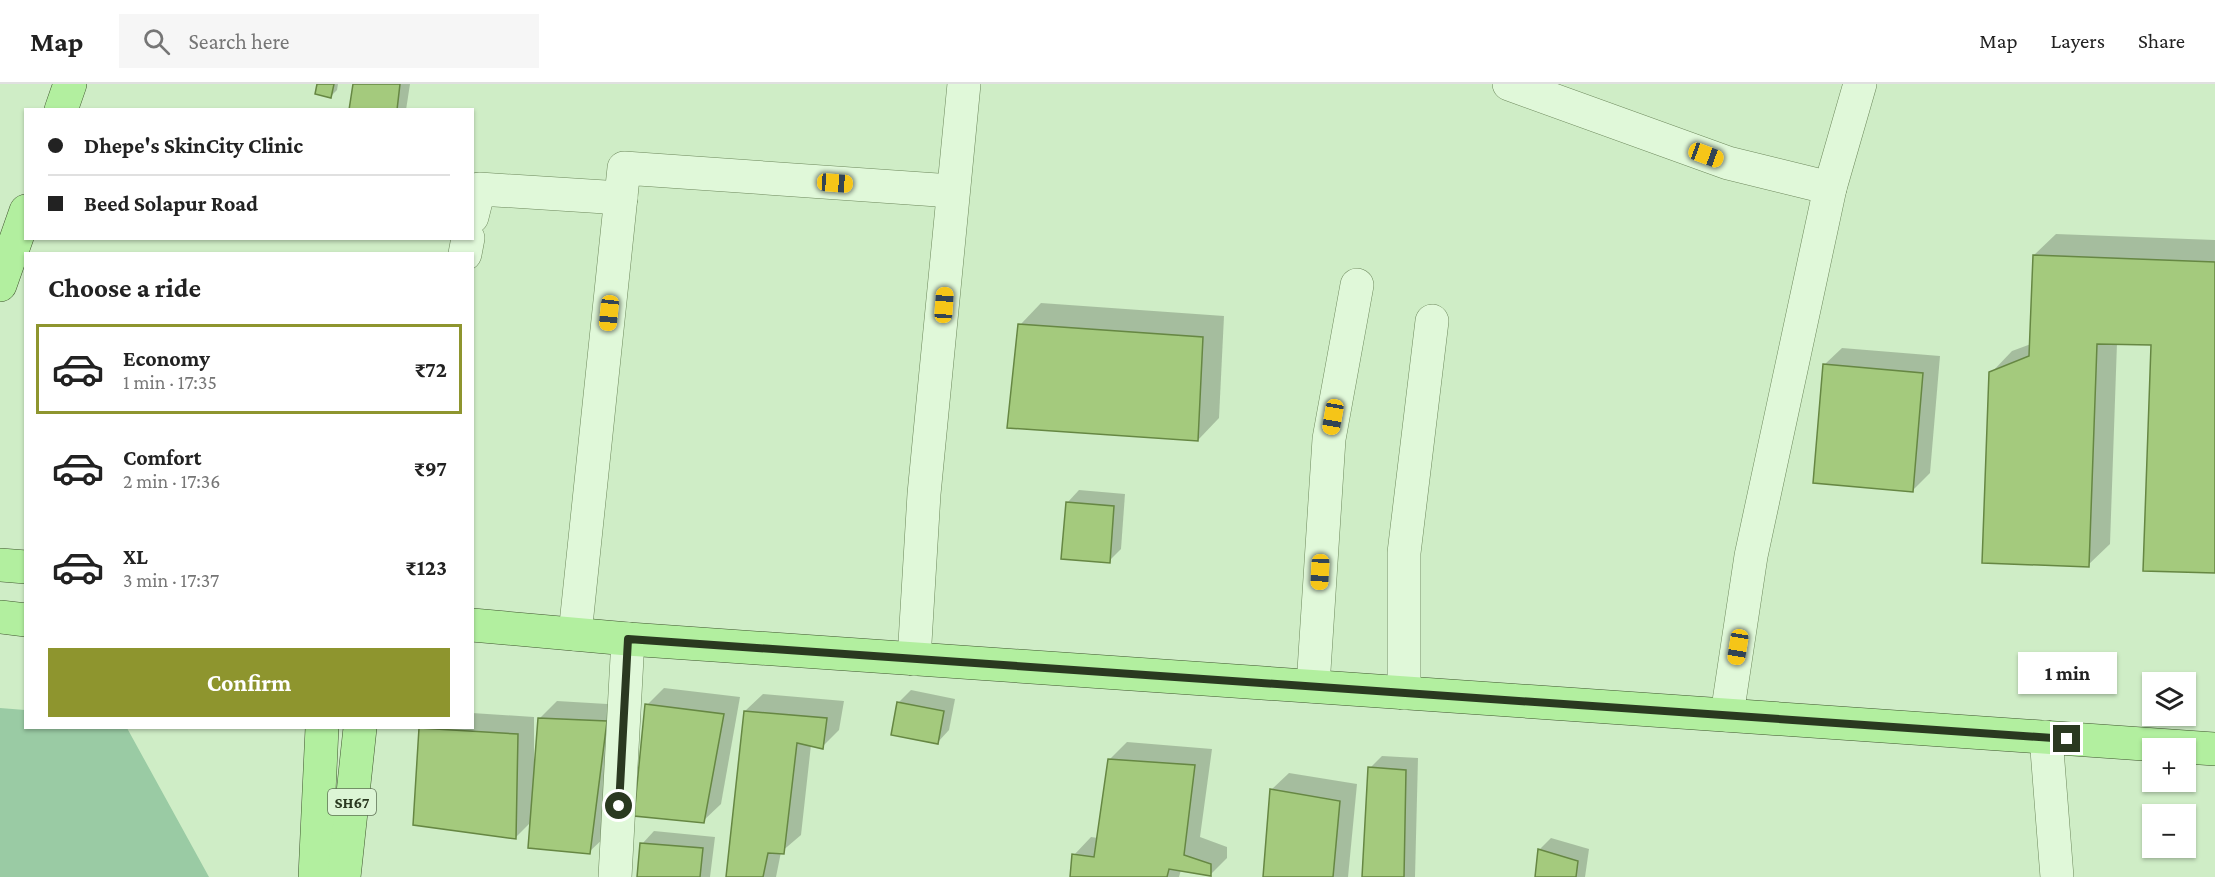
<!DOCTYPE html>
<meta charset="utf-8">
<style>
body{margin:0;font-family:"Crimson Pro",serif;background:#f6f6f6;color:#222;height:100vh;display:flex;flex-direction:column;font-size:22px;white-space:nowrap}
*{box-sizing:border-box;margin:0}
p{font-size:20px;color:#767676}
.icon{flex:none;width:33px;height:33px;fill:none;stroke:currentColor;stroke-width:2;stroke-linecap:round;stroke-linejoin:round}
.map{position:relative;flex:1;overflow:hidden}
.side{position:absolute;left:24px;top:168px;width:450px;height:477px;display:flex;flex-direction:column;background:#fff;border-radius:0px;box-shadow:0 2px 4px #0004}
.side>*{flex:none}
.guide{position:absolute;left:24px;top:24px;width:450px;height:132px;border-radius:0px;box-shadow:0 2px 4px #0004;display:grid;align-content:center;height:132px;padding:0 24px;background:#fff}
.fabs{position:absolute;left:2142px;top:588px;display:grid;gap:12px}
.fabs a{display:grid;place-items:center;width:54px;height:54px;border-radius:0px;background:#fff;box-shadow:0 2px 4px #0004;font-size:30px}
.end{position:absolute;width:27px;height:27px;margin:-14px;border:8px solid #2a3920;background:#fff;box-shadow:0 0 0 3px #fff}
.from{border-radius:50%}
.bubble{position:absolute;height:42px;border-radius:0px;background:#fff;box-shadow:0 2px 4px #0004;font-size:20px;font-weight:700;line-height:42px;text-align:center}
.car{position:absolute;width:18px;height:36px;margin:-18px -9px;border-radius:8px;box-shadow:0 0 4px 2px #0007;background:linear-gradient(#f5c518 24%,#345 0 40%,#f5c518 0 76%,#345 0 86%,#f5c518 0)}
.guide b{display:flex;align-items:center;gap:21px;height:57px;font-size:22px}
.guide b+b{border-top:2px solid #e0e0e0}
.guide i{width:15px;height:15px;background:#222}
ul{padding:0;list-style:none}
li{display:flex;align-items:center;gap:18px;height:90px;margin:0 12px 9px;padding:0 12px;border:3px solid transparent;border-radius:0px}
li div{flex:1}
li b{display:block;font-size:22px}
li em{font-style:normal;font-weight:700}
li.active{border-color:#8e952e}
li>.icon{width:54px;height:54px;stroke-width:1.5}
h2{padding:0 24px;font-size:27px;line-height:72px}
.primary-button{display:flex;gap:12px;margin-top:auto;padding:12px 24px}
.primary-button a{flex:1;height:69px;border-radius:0px;background:#8e952e;color:#fff;font-size:24px;font-weight:700;line-height:69px;text-align:center}
header{display:flex;align-items:center;gap:36px;box-sizing:border-box;height:84px;padding:0 30px;background:#fff;border-bottom:2px solid #e0e0e0}
header strong{font-size:28px}
nav{display:flex;gap:33px;margin-inline-start:auto;font-size:21px}
.search{width:420px;height:54px;background:#f6f6f6;display:flex;align-items:center;gap:15px;box-sizing:border-box;padding:0 21px;border-radius:0px;color:#767676;font-size:22px}
.map>svg:first-child{display:block}
</style>
<header>
<strong>Map</strong>
<div class="search"><svg class="icon" aria-label="search" viewBox="0 0 24 24"><circle cx="10" cy="10" r="6"/><path d="M15 15l6 6"/></svg>Search here</div>
<nav><a>Map</a><a>Layers</a><a>Share</a></nav>
</header>
<div class="map">
<svg width="2215" height="793" viewBox="0 0 2215 793">
<rect width="100%" height="100%" fill="#cfedc6"/>
<polygon fill="#9acba4" points="0,624 25,626 26,644 127,644 209,793 0,793"/>
<g fill="#0003">
<polygon points="318,0 338,0 337,6 331,12"/>
<polygon points="354,0 410,0 406,26 350,26"/>
<polygon points="2056,150 2215,156 2215,488 2153,260 2117,259 2110,460 2088,481 1991,289 2012,267 2031,260 2034,171"/>
<polygon points="1041,219 1224,232 1219,334 1198,356 1020,241"/>
<polygon points="1842,264 1940,272 1930,389 1913,406 1824,281"/>
<polygon points="1079,406 1125,410 1121,465 1109,477 1067,419"/>
<polygon points="664,604 740,613 721,720 703,737 647,621"/>
<polygon points="911,606 955,615 949,646 937,659 899,618"/>
<polygon points="763,610 844,617 839,646 822,663 811,661 801,751 781,768 776,793 728,793 745,627"/>
<polygon points="557,617 624,621 607,751 589,768 532,737 516,753 414,740 421,644 472,644 472,629 534,633 534,675 536,675 539,635"/>
<polygon points="1127,658 1212,665 1200,753 1227,763 1227,774 1210,791 1181,786 1179,793 1072,793 1074,771 1091,753 1098,754 1109,676"/>
<polygon points="1382,672 1418,674 1415,793 1363,793 1370,684"/>
<polygon points="1289,689 1357,700 1348,793 1265,793 1271,706"/>
<polygon points="654,747 715,753 710,793 639,793 642,760"/>
<polygon points="1551,754 1589,765 1585,793 1536,793 1539,766"/>
</g>
<g fill="#a4ca7d" stroke="#668743" stroke-width="1.5">
<polygon points="317,0 334,0 331,14 315,10"/>
<polygon points="353,0 400,0 397,26 349,26"/>
<polygon points="2033,171 2215,178 2215,489 2143,487 2151,261 2097,260 2089,483 1982,479 1989,288 2029,272"/>
<polygon points="1018,240 1203,253 1198,357 1007,344"/>
<polygon points="1823,280 1923,289 1913,408 1813,399"/>
<polygon points="1066,418 1114,422 1110,479 1061,475"/>
<polygon points="897,618 944,627 938,660 891,651"/>
<polygon points="645,620 724,630 704,739 634,732"/>
<polygon points="744,627 827,634 823,665 797,659 784,770 768,769 763,793 726,793"/>
<polygon points="538,634 607,637 590,770 528,764"/>
<polygon points="419,644 518,650 516,755 413,741"/>
<polygon points="1108,675 1195,681 1184,771 1211,780 1211,792 1169,785 1167,793 1070,793 1072,770 1094,773"/>
<polygon points="1368,683 1406,686 1404,793 1362,793"/>
<polygon points="1270,705 1340,717 1333,793 1263,793"/>
<polygon points="640,759 703,764 700,793 637,793"/>
<polygon points="1538,765 1578,777 1576,793 1535,793"/>
</g>
<g fill="none" stroke-linecap="round" stroke-linejoin="round">
<g stroke="#6d885c" stroke-width="34">
<g id="minor">
<polyline points="1509,0 1728,79 1830,104 1751,472 1727,631"/>
<polyline points="1830,104 1860,0"/>
<polyline points="472,133 479,105 621,114"/>
<polyline points="465,170 468,154"/>
<polyline points="575,550 624,84 952,107"/>
<polyline points="914,575 924,410 964,0"/>
<polyline points="1313,602 1329,355 1357,201"/>
<polyline points="1404,609 1404,469 1432,237"/>
<polyline points="2046,653 2057,793"/>
<polyline points="615,793 628,555"/>
</g>
</g>
<g stroke="#415630" stroke-width="34">
<g id="major">
<polyline points="61,26 70,0"/>
<polyline points="0,201 26,127"/>
<polyline points="0,481 26,483"/>
<polyline points="0,533 26,536"/>
<polyline points="472,541 628,555 2215,665"/>
<polyline points="315,793 322,644"/>
<polyline points="344,793 360,644"/>
</g>
</g>
<use href="#minor" stroke="#e0f8d9" stroke-width="33"/>
<use href="#major" stroke="#b2ef9f" stroke-width="33"/>
</g>
<g fill="none" stroke-linecap="round" stroke-linejoin="round">
<polyline stroke="#2a3920" stroke-width="8" points="619,722 628,555 2067,655"/>
</g>
<g text-anchor="middle" dominant-baseline="central" stroke-width="4.5" stroke-linejoin="round" paint-order="stroke">
<rect fill="#dcf5d5" stroke="#5f7156" stroke-width="1.5" x="328" y="705" width="48" height="26" rx="4.5"/>
<g font-size="16" font-weight="bold" fill="#2a3920">
<text x="352" y="718">SH67</text>
</g>
</g>
</svg>
<div class="fabs">
<a><svg class="icon" aria-label="layers" viewBox="0 0 24 24"><path d="M12 4l9 5-9 5-9-5zM3 14l9 5 9-5"/></svg></a>
<a>+</a>
<a>−</a>
</div>
<i class="end from" style="left:619px;top:722px"></i>
<i class="end" style="left:2067px;top:655px"></i>
<div class="bubble" style="left:2018px;top:568px;width:99px">1 min</div>
<i class="car" style="left:1706px;top:71px;rotate:110deg"></i>
<i class="car" style="left:835px;top:99px;rotate:94deg"></i>
<i class="car" style="left:944px;top:221px;rotate:4deg"></i>
<i class="car" style="left:609px;top:229px;rotate:186deg"></i>
<i class="car" style="left:1333px;top:333px;rotate:190deg"></i>
<i class="car" style="left:1320px;top:488px;rotate:183deg"></i>
<i class="car" style="left:1738px;top:563px;rotate:189deg"></i>
<div class="guide">
<b><i class="from"></i>Dhepe's SkinCity Clinic</b>
<b><i></i>Beed Solapur Road</b>
</div>
<section class="side">
<h2>Choose a ride</h2>
<ul>
<li class="active"><svg class="icon" aria-label="car" viewBox="0 0 24 24"><path d="M5 17H2v-5l4-1 3-4h7l3 4 3 1v5h-3M9 17h6M6 11h13"/><circle cx="7" cy="17" r="2"/><circle cx="17" cy="17" r="2"/></svg><div><b>Economy</b><p>1 min · 17:35</p></div><em>₹72</em></li>
<li><svg class="icon" aria-label="car" viewBox="0 0 24 24"><path d="M5 17H2v-5l4-1 3-4h7l3 4 3 1v5h-3M9 17h6M6 11h13"/><circle cx="7" cy="17" r="2"/><circle cx="17" cy="17" r="2"/></svg><div><b>Comfort</b><p>2 min · 17:36</p></div><em>₹97</em></li>
<li><svg class="icon" aria-label="car" viewBox="0 0 24 24"><path d="M5 17H2v-5l4-1 3-4h7l3 4 3 1v5h-3M9 17h6M6 11h13"/><circle cx="7" cy="17" r="2"/><circle cx="17" cy="17" r="2"/></svg><div><b>XL</b><p>3 min · 17:37</p></div><em>₹123</em></li>
</ul>
<div class="primary-button"><a>Confirm</a></div>
</section>
</div>
